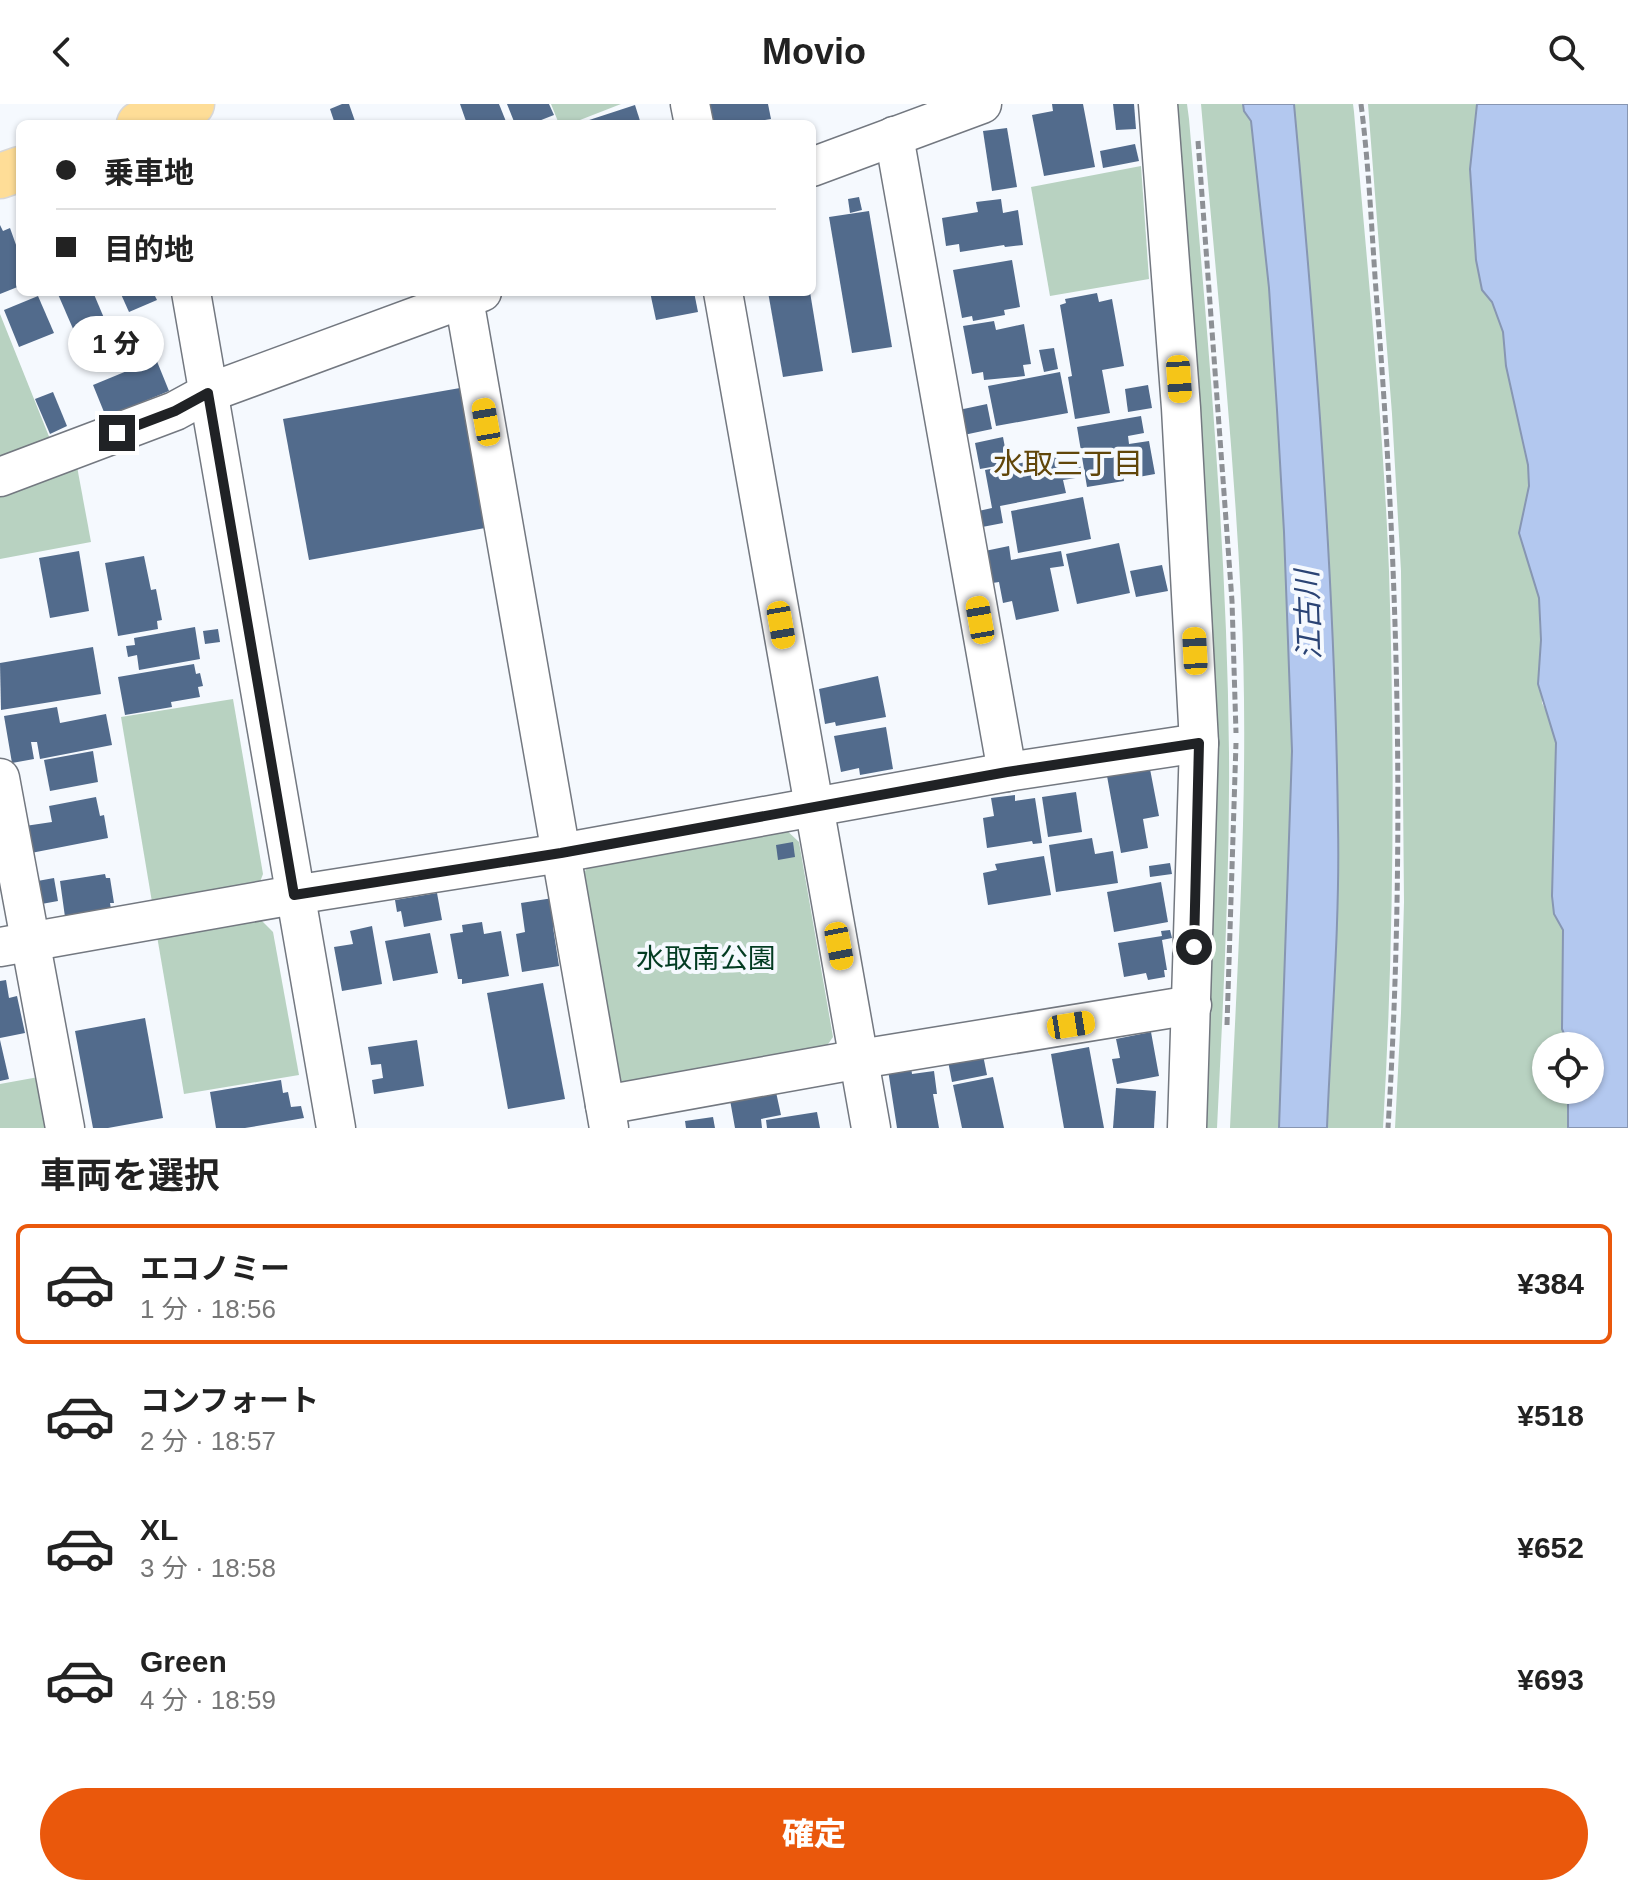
<!DOCTYPE html>
<html lang="ja">
<meta charset="utf-8">
<style>
body{margin:0;font-family:Helvetica,"Noto Sans JP",sans-serif;background:#f6f6f6;color:#222;height:100vh;display:flex;flex-direction:column;font-size:30px;white-space:nowrap}
*{box-sizing:border-box;margin:0}
p{font-size:26px;color:#767676}
.icon{flex:none;width:44px;height:44px;fill:none;stroke:currentColor;stroke-width:2;stroke-linecap:round;stroke-linejoin:round}
.map{position:relative;height:1024px;overflow:hidden}
.details{display:flex;flex-direction:column;background:#fff;flex:1}
.details>*{flex:none}
.guide{position:absolute;left:16px;top:16px;width:800px;height:176px;border-radius:12px;box-shadow:0 2px 6px #0004;display:grid;align-content:center;height:176px;padding:0 40px;background:#fff}
.buttons{position:absolute;left:1532px;top:928px;display:grid;gap:16px}
.buttons a{display:grid;place-items:center;width:72px;height:72px;border-radius:50%;background:#fff;box-shadow:0 2px 6px #0004;font-size:40px}
.end{position:absolute;width:36px;height:36px;margin:-18px;border:10px solid #202225;background:#fff;box-shadow:0 0 0 4px #fff}
.from{border-radius:50%}
.bubble{position:absolute;height:56px;border-radius:28px;background:#fff;box-shadow:0 2px 6px #0004;font-size:26px;font-weight:800;line-height:56px;text-align:center}
.car{position:absolute;width:24px;height:48px;margin:-24px -12px;border-radius:10px;box-shadow:0 0 6px 2px #0007;background:linear-gradient(#f5c518 24%,#345 0 40%,#f5c518 0 76%,#345 0 86%,#f5c518 0)}
.guide b{display:flex;align-items:center;gap:28px;height:76px;font-size:30px}
.guide b+b{border-top:2px solid #e0e0e0}
.guide i{width:20px;height:20px;background:#222}
ul{padding:0;list-style:none}
li{display:flex;align-items:center;gap:24px;height:120px;margin:0 16px 12px;padding:0 24px;border:4px solid transparent;border-radius:12px}
li div{flex:1}
li b{display:block;font-size:30px}
li em{font-style:normal;font-weight:800}
li.on{border-color:#ea580c}
li>.icon{width:72px;height:72px;stroke-width:1.5}
h2{padding:0 40px;font-size:36px;line-height:96px}
.button{display:flex;gap:16px;margin-top:auto;padding:16px 40px}
.button a{flex:1;height:92px;border-radius:48px;background:#ea580c;color:#fff;font-size:32px;font-weight:800;line-height:92px;text-align:center}
header{display:flex;justify-content:space-between;align-items:center;height:104px;padding:0 40px;background:#fff;font-size:36px;font-weight:800}
.map>svg:first-child{display:block}
</style>
<header><svg class="icon" aria-label="back" viewBox="0 0 24 24"><path d="M15 5l-7 7 7 7"/></svg>Movio<svg class="icon" aria-label="search" viewBox="0 0 24 24"><circle cx="10" cy="10" r="6"/><path d="M15 15l6 6"/></svg></header>
<div class="map">
<svg width="1628" height="1024" viewBox="0 0 1628 1024">
<rect width="100%" height="100%" fill="#f5f9fe"/>
<g fill="#b8d2c1">
<polygon points="551,0 621,0 580,16 581,20 559,20"/>
<path d="M 1170,0 L 1187,0 L 1189,15 C 1207,226 1227,437 1229,649 C 1230,774 1223,899 1217,1024 L 1199,1024 Z"/>
<path d="M 1201,0 L 1243,0 L 1244,7 L 1251,16 L 1269,184 L 1277,306 L 1284,428 L 1292,647 L 1279,1024 L 1230,1024 C 1238,848 1250,672 1241,496 C 1233,331 1215,165 1201,0 Z"/>
<path d="M 1294,0 L 1353,0 L 1354,8 C 1367,161 1383,314 1389,467 C 1395,652 1394,839 1383,1024 L 1327,1024 C 1332,923 1340,822 1338,721 C 1335,480 1316,240 1294,0 Z"/>
<polygon points="1368,0 1477,0 1470,65 1476,156 1482,186 1492,198 1503,228 1506,262 1528,361 1529,382 1519,429 1539,494 1542,599 1550,614 1556,638 1552,792 1554,810 1563,825 1562,925 1569,942 1546,942 1546,986 1568,986 1568,1024 1395,1024 1401,909 1404,798 1401,467 1392,310"/>
<polygon points="1141,62 1149,175 1050,192 1031,83"/>
<polygon points="0,210 52,340 0,359"/>
<polygon points="76,357 91,438 0,455 0,386"/>
<polygon points="233,595 263,770 257,786 153,804 121,613"/>
<polygon points="782,722 799,738 833,933 821,950 627,983 612,976 580,776 591,757"/>
<polygon points="259,814 273,828 299,971 184,990 157,832"/>
<polygon points="44,972 54,1024 0,1024 0,980"/>
</g>
<g fill="#b3c8ef" stroke="#8796b2" stroke-width="2">
<path d="M 1243,0 L 1294,0 C 1316,240 1335,480 1338,721 C 1340,822 1331,923 1327,1024 L 1279,1024 L 1292,647 L 1284,428 L 1277,306 L 1269,184 L 1251,17 L 1244,7 Z"/>
<polygon points="1477,0 1628,0 1628,1024 1568,1024 1568,986 1590,986 1590,942 1569,942 1562,925 1563,826 1554,810 1552,792 1556,639 1538,580 1541,536 1539,494 1519,429 1529,382 1528,361 1506,262 1503,228 1492,198 1482,186 1476,156 1470,65"/>
</g>
<g fill="#526b8c">
<polygon points="342,0 349,0 356,20 335,20 330,5"/>
<polygon points="460,0 499,0 507,20 467,20"/>
<polygon points="507,0 549,0 554,11 531,20 515,20"/>
<polygon points="709,0 768,0 771,15 742,20 707,20"/>
<polygon points="1052,0 1083,0 1095,63 1044,72 1032,11 1053,7"/>
<polygon points="1113,0 1134,0 1136,25 1116,26"/>
<polygon points="635,1 641,20 581,20 580,19"/>
<polygon points="1007,24 1017,83 992,87 983,27"/>
<polygon points="1135,40 1139,57 1103,64 1100,47"/>
<polygon points="859,93 862,106 850,109 848,95"/>
<polygon points="1001,95 1003,109 1018,106 1023,141 1005,143 1004,141 960,148 959,140 946,142 942,114 978,108 976,98"/>
<polygon points="869,107 892,243 852,249 829,113"/>
<polygon points="0,121 3,127 10,124 20,152 20,182 0,190"/>
<polygon points="1012,156 1020,203 1004,206 1005,211 973,217 972,212 962,214 953,166"/>
<polygon points="57,188 93,188 104,214 74,227"/>
<polygon points="120,188 153,188 157,196 129,208"/>
<polygon points="650,188 694,188 698,208 656,216"/>
<polygon points="768,188 810,188 823,267 783,273"/>
<polygon points="1097,189 1099,198 1112,195 1124,262 1102,266 1110,309 1075,315 1068,273 1072,272 1060,201 1066,199 1065,195"/>
<polygon points="38,192 54,229 19,243 4,206"/>
<polygon points="994,217 996,226 1024,220 1031,260 1023,261 1025,272 984,276 983,268 972,270 963,222"/>
<polygon points="1054,244 1058,265 1044,268 1039,246"/>
<polygon points="156,255 169,287 106,313 93,281"/>
<polygon points="1060,268 1068,309 996,322 988,282"/>
<polygon points="1148,281 1152,304 1128,308 1125,285"/>
<polygon points="460,284 485,424 309,456 283,315"/>
<polygon points="53,288 67,322 50,330 35,295"/>
<polygon points="987,300 992,325 959,332 954,307"/>
<polygon points="1141,312 1144,329 1128,332 1129,340 1149,337 1155,370 1133,374 1129,356 1120,357 1124,377 1087,383 1077,323"/>
<polygon points="1003,333 1008,360 980,365 975,339"/>
<polygon points="1078,348 1082,373 1063,376 1066,389 1000,402 1003,419 977,424 974,408 992,404 985,366"/>
<polygon points="1083,393 1091,435 1018,449 1011,407"/>
<polygon points="1119,439 1130,489 1077,500 1066,450"/>
<polygon points="1009,442 1011,456 1061,447 1064,462 1050,464 1059,507 1016,516 1012,497 1003,499 999,478 986,480 980,448"/>
<polygon points="79,447 89,507 50,514 39,454"/>
<polygon points="144,452 151,486 156,485 162,516 157,517 158,525 118,532 105,459"/>
<polygon points="1162,461 1168,487 1136,493 1130,467"/>
<polygon points="195,523 200,555 139,566 137,551 128,553 126,542 135,541 134,534"/>
<polygon points="218,525 220,538 205,540 203,527"/>
<polygon points="93,543 101,590 1,606 0,559"/>
<polygon points="194,560 196,570 200,569 203,582 198,583 200,593 171,598 172,603 125,611 118,573"/>
<polygon points="878,572 886,613 836,622 835,618 825,620 819,585"/>
<polygon points="57,603 60,619 106,610 112,641 40,655 37,638 31,638 34,655 12,659 4,612"/>
<polygon points="886,623 893,665 860,671 859,664 841,668 834,632"/>
<polygon points="93,647 98,678 50,687 44,656"/>
<polygon points="1150,665 1159,712 1143,715 1148,744 1121,749 1107,672"/>
<polygon points="1076,688 1082,728 1048,733 1042,693"/>
<polygon points="1015,691 1015,697 1035,694 1042,739 1033,740 1032,737 987,744 983,714 994,712 991,694"/>
<polygon points="96,693 100,712 104,711 108,734 31,749 25,722 52,718 49,702"/>
<polygon points="1092,734 1095,750 1113,747 1118,779 1056,788 1049,741"/>
<polygon points="793,738 795,753 778,756 776,741"/>
<polygon points="1044,752 1051,791 988,801 983,769 997,766 995,760"/>
<polygon points="1170,759 1172,770 1150,773 1149,762"/>
<polygon points="105,770 106,774 110,774 114,799 110,799 111,805 65,813 60,777"/>
<polygon points="54,774 58,797 36,801 32,778"/>
<polygon points="1161,778 1168,818 1114,828 1107,788"/>
<polygon points="437,789 442,816 404,823 401,807 397,808 395,796"/>
<polygon points="553,794 557,823 553,823 559,862 522,868 516,830 525,828 521,799"/>
<polygon points="482,818 484,830 501,827 509,872 462,880 462,875 458,875 450,830 463,828 462,821"/>
<polygon points="372,822 382,880 342,887 334,843 353,840 350,827"/>
<polygon points="1170,826 1172,834 1162,836 1167,866 1164,866 1165,873 1148,876 1146,869 1124,873 1118,839 1162,832 1161,827"/>
<polygon points="430,829 438,869 393,877 385,837"/>
<polygon points="6,876 9,894 17,892 25,929 0,934 0,877"/>
<polygon points="543,879 565,995 508,1005 487,889"/>
<polygon points="145,914 163,1014 108,1024 93,1024 75,927"/>
<polygon points="1151,928 1159,972 1117,980 1112,955 1120,954 1116,935"/>
<polygon points="0,936 9,975 0,977"/>
<polygon points="417,936 424,982 374,990 372,976 383,974 381,960 371,961 368,943"/>
<polygon points="1089,943 1104,1024 1064,1024 1051,950"/>
<polygon points="983,951 987,971 952,978 948,957"/>
<polygon points="911,963 912,970 934,967 937,990 933,990 939,1024 897,1024 888,966"/>
<polygon points="993,973 1004,1024 962,1024 953,981"/>
<polygon points="281,976 283,989 288,988 291,1003 301,1002 304,1014 245,1024 216,1024 210,988"/>
<polygon points="1116,984 1156,987 1154,1024 1113,1024"/>
<polygon points="776,988 781,1011 761,1015 762,1024 735,1024 730,996"/>
<polygon points="817,1008 820,1024 767,1024 766,1016"/>
<polygon points="713,1013 715,1024 686,1024 685,1017"/>
</g>
<g fill="none" stroke-linecap="round" stroke-linejoin="round">
<g stroke="#737880" stroke-width="41">
<g id="minor">
<polyline points="690,0 694,20"/>
<polyline points="1158,0 1181,304 1199,639 1187,1024"/>
<polyline points="894,32 1007,668"/>
<polyline points="812,63 982,0"/>
<polyline points="191,188 336,1024"/>
<polyline points="723,188 871,1024"/>
<polyline points="464,195 609,1024"/>
<polyline points="0,373 175,307 208,289 482,188"/>
<polyline points="0,674 65,1024"/>
<polyline points="0,843 294,791 561,749 1007,668 1199,639"/>
<polyline points="605,1001 860,955 1192,901"/>
</g>
</g>
<g stroke="#d7d7d8" stroke-width="47">
<g id="major">
<polyline points="139,20 192,0"/>
<polyline points="0,72 20,65"/>
</g>
</g>
<g stroke="#8d9095" stroke-width="5" stroke-dasharray="8 4" stroke-linecap="butt">
<path d="M 1361,0 C 1370,70 1372,141 1378,212 C 1399,482 1405,753 1388,1024"/>
<polyline points="1198,37 1232,497 1236,629"/>
<polyline points="1227,921 1236,639"/>
</g>
<use href="#minor" stroke="#fff" stroke-width="38"/>
<use href="#major" stroke="#fedd97" stroke-width="44"/>
</g>
<g fill="none" stroke-linecap="round" stroke-linejoin="round">
<polyline stroke="#202225" stroke-width="10" points="117,329 175,307 208,289 294,791 561,749 1007,668 1199,639 1194,843"/>
</g>
<g text-anchor="middle" dominant-baseline="central" stroke-width="8" stroke-linejoin="round" paint-order="stroke">
<g font-size="28" fill="#033c22" stroke="#f5f9fe">
<text x="706" y="854">水取南公園</text>
</g>
<g font-size="30" fill="#61460a" stroke="#f5f9fe">
<text x="1068" y="359">水取三丁目</text>
</g>
<g font-size="30" font-style="italic" fill="#2b4475" stroke="#f5f9fe">
<text transform="translate(1308 511) rotate(-92)">江古川</text>
</g>
</g>
</svg>
<div class="buttons">
<a><svg class="icon" aria-label="locate" viewBox="0 0 24 24"><circle cx="12" cy="12" r="6"/><path d="M12 2v4M12 18v4M2 12h4M18 12h4"/></svg></a>
</div>
<i class="end from" style="left:1194px;top:843px"></i>
<i class="end" style="left:117px;top:329px"></i>
<div class="bubble" style="left:68px;top:212px;width:96px">1 分</div>
<i class="car" style="left:1179px;top:275px;rotate:176deg"></i>
<i class="car" style="left:486px;top:318px;rotate:350deg"></i>
<i class="car" style="left:980px;top:516px;rotate:350deg"></i>
<i class="car" style="left:781px;top:521px;rotate:170deg"></i>
<i class="car" style="left:1195px;top:547px;rotate:357deg"></i>
<i class="car" style="left:839px;top:842px;rotate:169deg"></i>
<i class="car" style="left:1071px;top:921px;rotate:81deg"></i>
<div class="guide">
<b><i class="from"></i>乗車地</b>
<b><i></i>目的地</b>
</div>
</div>
<section class="details">
<h2>車両を選択</h2>
<ul>
<li class="on"><svg class="icon" aria-label="car" viewBox="0 0 24 24"><path d="M5 17H2v-5l4-1 3-4h7l3 4 3 1v5h-3M9 17h6M6 11h13"/><circle cx="7" cy="17" r="2"/><circle cx="17" cy="17" r="2"/></svg><div><b>エコノミー</b><p>1 分 · 18:56</p></div><em>¥384</em></li>
<li><svg class="icon" aria-label="car" viewBox="0 0 24 24"><path d="M5 17H2v-5l4-1 3-4h7l3 4 3 1v5h-3M9 17h6M6 11h13"/><circle cx="7" cy="17" r="2"/><circle cx="17" cy="17" r="2"/></svg><div><b>コンフォート</b><p>2 分 · 18:57</p></div><em>¥518</em></li>
<li><svg class="icon" aria-label="car" viewBox="0 0 24 24"><path d="M5 17H2v-5l4-1 3-4h7l3 4 3 1v5h-3M9 17h6M6 11h13"/><circle cx="7" cy="17" r="2"/><circle cx="17" cy="17" r="2"/></svg><div><b>XL</b><p>3 分 · 18:58</p></div><em>¥652</em></li>
<li><svg class="icon" aria-label="car" viewBox="0 0 24 24"><path d="M5 17H2v-5l4-1 3-4h7l3 4 3 1v5h-3M9 17h6M6 11h13"/><circle cx="7" cy="17" r="2"/><circle cx="17" cy="17" r="2"/></svg><div><b>Green</b><p>4 分 · 18:59</p></div><em>¥693</em></li>
</ul>
<div class="button"><a>確定</a></div>
</section>
